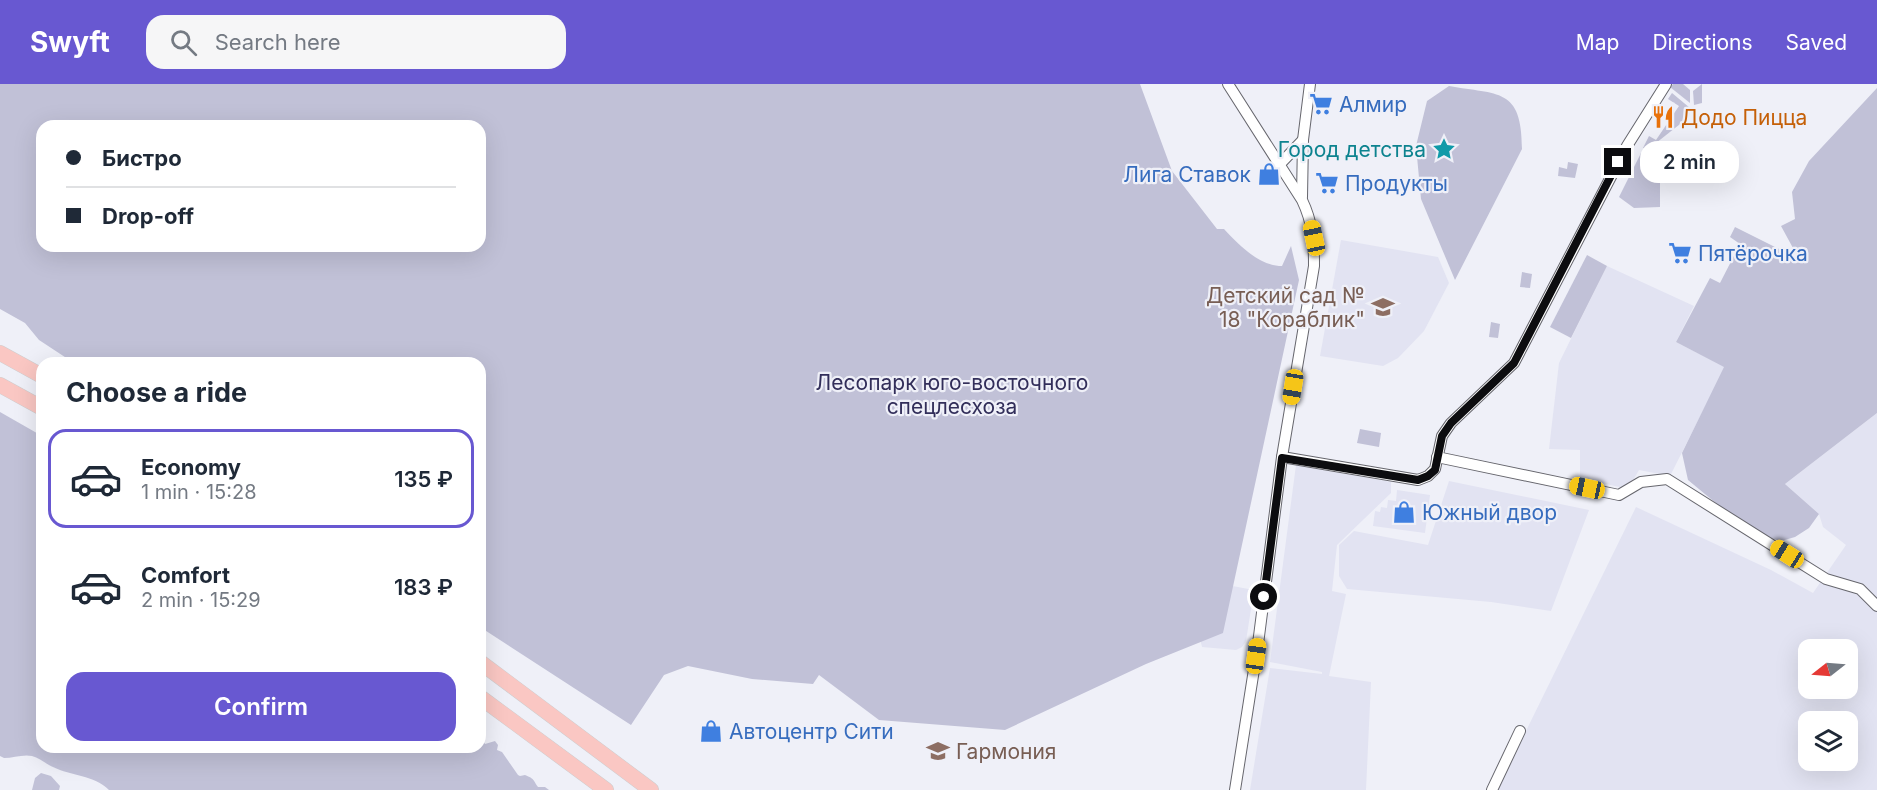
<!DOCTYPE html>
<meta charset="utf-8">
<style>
body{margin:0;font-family:Inter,sans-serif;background:#f6f6f7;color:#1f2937;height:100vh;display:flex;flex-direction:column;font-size:22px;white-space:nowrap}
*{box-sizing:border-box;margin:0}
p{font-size:20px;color:#747a83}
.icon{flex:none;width:33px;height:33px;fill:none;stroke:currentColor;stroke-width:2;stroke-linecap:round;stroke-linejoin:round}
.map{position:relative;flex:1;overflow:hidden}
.sheet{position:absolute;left:36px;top:273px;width:450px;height:396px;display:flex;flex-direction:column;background:#fff;border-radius:18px;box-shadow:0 6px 24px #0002}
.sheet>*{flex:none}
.guide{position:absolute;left:36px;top:36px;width:450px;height:132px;border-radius:18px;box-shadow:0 6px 24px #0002;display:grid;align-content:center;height:132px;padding:0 30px;background:#fff}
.needle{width:39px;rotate:253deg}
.buttons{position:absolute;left:1798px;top:555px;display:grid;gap:12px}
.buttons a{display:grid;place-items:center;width:60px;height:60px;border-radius:12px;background:#fff;box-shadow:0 6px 24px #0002;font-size:30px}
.end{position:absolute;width:27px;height:27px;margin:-14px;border:8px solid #0c0c0f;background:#fff;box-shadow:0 0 0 3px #fff}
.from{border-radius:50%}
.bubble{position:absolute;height:42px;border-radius:18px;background:#fff;box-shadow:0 6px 24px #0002;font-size:20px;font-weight:600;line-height:42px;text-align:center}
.car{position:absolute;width:18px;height:36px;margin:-18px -9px;border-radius:8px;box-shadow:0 0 4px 2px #0007;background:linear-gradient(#f5c518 24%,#345 0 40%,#f5c518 0 76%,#345 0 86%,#f5c518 0)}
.guide b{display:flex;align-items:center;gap:21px;height:57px;font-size:22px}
.guide b+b{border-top:2px solid #e0e1e3}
.guide i{width:15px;height:15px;background:#1f2937}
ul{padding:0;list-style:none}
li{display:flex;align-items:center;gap:18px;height:99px;margin:0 12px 9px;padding:0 18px;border:3px solid transparent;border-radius:18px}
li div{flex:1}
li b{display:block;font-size:22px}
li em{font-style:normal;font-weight:600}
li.on{border-color:#6858d1}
li>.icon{width:54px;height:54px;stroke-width:1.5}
h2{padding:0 30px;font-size:27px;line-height:72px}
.primary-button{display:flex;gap:12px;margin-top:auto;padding:12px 30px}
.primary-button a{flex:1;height:69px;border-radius:18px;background:#6858d1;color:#fff;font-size:24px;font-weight:600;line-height:69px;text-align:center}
header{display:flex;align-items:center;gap:36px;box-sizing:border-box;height:84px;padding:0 30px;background:#6858d1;color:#fff}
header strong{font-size:28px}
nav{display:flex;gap:33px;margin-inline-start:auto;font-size:21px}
.search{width:420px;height:54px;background:#f6f6f7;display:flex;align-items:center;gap:15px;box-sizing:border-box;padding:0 21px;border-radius:18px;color:#747a83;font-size:22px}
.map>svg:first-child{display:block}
</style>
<header>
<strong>Swyft</strong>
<div class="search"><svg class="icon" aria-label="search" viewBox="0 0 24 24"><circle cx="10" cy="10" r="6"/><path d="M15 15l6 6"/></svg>Search here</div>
<nav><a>Map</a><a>Directions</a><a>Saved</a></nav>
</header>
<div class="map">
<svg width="1877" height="706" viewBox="0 0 1877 706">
<rect width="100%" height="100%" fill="#eff0f8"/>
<g fill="#e2e3f2" fill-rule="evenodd">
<polygon points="1341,156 1438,173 1449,199 1424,247 1398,274 1383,282 1320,272"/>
<polygon points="1607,182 1694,222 1676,258 1725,283 1670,392 1639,386 1628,405 1580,394 1580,366 1549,365 1559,279"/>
<path d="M 1877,329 L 1877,706 L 1497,706 L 1636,423 L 1771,486 L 1813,509 L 1846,461 L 1823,443 L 1819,430 L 1785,400 ZM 1809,566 L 1848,566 L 1848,604 L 1809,604 ZM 1809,638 L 1848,638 L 1848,676 L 1809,676 Z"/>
<polygon points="1296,381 1391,398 1391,409 1337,461 1332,507 1346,510 1329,592 1371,598 1366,706 1250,706 1270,584 1322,590 1322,588 1270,578"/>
<polygon points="1449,397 1589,426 1551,527 1491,518 1347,505 1339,492 1339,461 1354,447 1428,461"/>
<polygon points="1397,406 1430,411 1425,449 1373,442 1375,427 1380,428 1381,423 1387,424 1388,416 1396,417"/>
<polygon points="1227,501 1254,506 1246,557 1242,563 1236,566 1202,563 1198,547"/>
</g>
<g fill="#c1c1d7" fill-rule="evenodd">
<path d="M 0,0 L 1140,0 L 1172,87 L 1217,145 L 1224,145 C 1239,161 1259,182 1282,182 L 1291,162 L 1299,196 L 1223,549 L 1146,580 L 1005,646 L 879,636 L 819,591 L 813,600 L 752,595 L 688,582 L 664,591 L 631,641 L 480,543 L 480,279 L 74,279 L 39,256 L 25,239 L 0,225 ZM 42,42 L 480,42 L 480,162 L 42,162 Z"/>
<polygon points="1673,0 1683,0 1690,6 1690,19 1670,3"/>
<polygon points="1702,0 1702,19 1694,21 1693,7"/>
<path d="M 1449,2 C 1498,11 1522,3 1522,65 L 1455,196 L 1421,115 L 1416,62 L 1427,17 Z"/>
<polygon points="1877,4 1877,329 1785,400 1819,430 1809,444 1795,453 1781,457 1752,449 1688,396 1682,369 1724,283 1676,258 1710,194 1720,199 1740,160 1730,153 1735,143 1799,175 1781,142 1795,135 1792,108 1809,77"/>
<polygon points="1672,9 1690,24 1689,33 1656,59 1651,66 1643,64 1649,52 1656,56 1679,22 1668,15"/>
<polygon points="1641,69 1660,73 1660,123 1634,124 1619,113"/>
<polygon points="1568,78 1578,80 1575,94 1558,92 1559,83 1567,85"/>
<polygon points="1587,171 1607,182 1571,254 1550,243"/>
<polygon points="1522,188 1532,190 1530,204 1520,203"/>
<polygon points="1491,238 1500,240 1498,254 1489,253"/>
<path d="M 0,328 L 42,352 L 42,663 L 480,663 L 480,653 L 485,660 L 495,657 L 498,661 L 497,666 L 502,668 L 518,691 L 520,692 L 525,691 C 535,695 533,696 538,703 L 545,703 L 549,706 L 109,706 C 94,691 71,692 53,683 C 46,680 40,674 32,672 C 23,670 13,674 4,674 L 0,672 Z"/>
<polygon points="1360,345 1381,349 1379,363 1357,359"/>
<polygon points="41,689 51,692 60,702 59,706 32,706 35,694"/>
</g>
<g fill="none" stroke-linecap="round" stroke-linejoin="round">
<g stroke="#66666d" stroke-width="12">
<g id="minor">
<path d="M 1228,0 L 1302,116 C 1313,139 1314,158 1314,182 L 1282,373 L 1258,560 L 1235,706"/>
<polyline points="1279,81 1303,56"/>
<polyline points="1302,113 1303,56 1310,0"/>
<polyline points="1282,373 1418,396 1428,392 1435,385 1442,352 1451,339 1514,279 1627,62 1666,0"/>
<polyline points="1437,373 1619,411 1641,398 1667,395 1826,495 1860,505 1877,522"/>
<polyline points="1492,706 1520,647"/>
</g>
</g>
<g stroke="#cececf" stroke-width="16">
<g id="highway">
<polyline points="0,269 42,292"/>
<polyline points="0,301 42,324"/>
<polyline points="480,578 651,706"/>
<polyline points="480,613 606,706"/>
</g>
</g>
<use href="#minor" stroke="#fff" stroke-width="10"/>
<use href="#highway" stroke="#fac7c3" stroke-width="15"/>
</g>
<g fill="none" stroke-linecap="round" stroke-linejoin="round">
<polyline stroke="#0c0c0f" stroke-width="8" points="1264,513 1282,374 1418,396 1428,392 1435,386 1442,352 1451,339 1514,279 1618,78"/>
</g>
<defs>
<g id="supermarket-bare" transform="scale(1.8)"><path d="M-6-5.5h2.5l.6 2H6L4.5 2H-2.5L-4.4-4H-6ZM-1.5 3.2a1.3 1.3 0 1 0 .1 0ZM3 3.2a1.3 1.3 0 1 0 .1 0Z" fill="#3f7fe0" stroke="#eff0f8" stroke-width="2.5" paint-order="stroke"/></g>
<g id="restaurant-bare" transform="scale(1.8)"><path d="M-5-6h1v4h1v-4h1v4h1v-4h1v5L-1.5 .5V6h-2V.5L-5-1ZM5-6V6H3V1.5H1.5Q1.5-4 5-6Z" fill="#e8710a" stroke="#eff0f8" stroke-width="2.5" paint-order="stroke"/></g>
<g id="sight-bare" transform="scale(1.8)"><path d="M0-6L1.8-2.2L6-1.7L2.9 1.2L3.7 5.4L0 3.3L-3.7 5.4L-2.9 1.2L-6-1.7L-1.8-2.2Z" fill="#0f9aa8" stroke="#eff0f8" stroke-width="2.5" paint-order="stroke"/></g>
<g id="shop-bare" transform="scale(1.8)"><path d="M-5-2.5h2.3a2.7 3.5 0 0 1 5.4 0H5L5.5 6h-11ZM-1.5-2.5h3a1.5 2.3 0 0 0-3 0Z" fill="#3f7fe0" stroke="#eff0f8" stroke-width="2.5" paint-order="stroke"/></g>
<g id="school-bare" transform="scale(1.8)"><path d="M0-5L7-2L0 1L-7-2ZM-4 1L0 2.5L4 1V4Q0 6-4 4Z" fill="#8d6e63" stroke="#eff0f8" stroke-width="2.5" paint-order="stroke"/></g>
</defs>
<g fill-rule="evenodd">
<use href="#supermarket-bare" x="1321" y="20"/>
<use href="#restaurant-bare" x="1663" y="33"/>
<use href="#sight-bare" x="1444" y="65"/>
<use href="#shop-bare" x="1269" y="90"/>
<use href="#supermarket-bare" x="1327" y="99"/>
<use href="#supermarket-bare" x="1680" y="169"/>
<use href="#school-bare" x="1383" y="223"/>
<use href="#shop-bare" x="1404" y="428"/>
<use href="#shop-bare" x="711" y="647"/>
<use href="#school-bare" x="938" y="667"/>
</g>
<g text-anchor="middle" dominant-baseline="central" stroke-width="4.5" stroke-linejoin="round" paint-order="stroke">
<g font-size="21" fill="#366cbe" stroke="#eff0f8" text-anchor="start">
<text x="1339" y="20">Алмир</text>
<text x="1251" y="90" text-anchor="end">Лига Ставок</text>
<text x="1345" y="99">Продукты</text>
<text x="1698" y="169">Пятёрочка</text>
<text x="1422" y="428">Южный двор</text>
<text x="729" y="647">Автоцентр Сити</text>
</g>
<g font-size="21" fill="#c56008" stroke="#eff0f8" text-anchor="start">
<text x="1681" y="33">Додо Пицца</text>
</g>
<g font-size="21" fill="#0d838f" stroke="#eff0f8" text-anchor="end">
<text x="1426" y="65">Город детства</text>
</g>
<g font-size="21" fill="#785e54" stroke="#eff0f8" text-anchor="end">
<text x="1365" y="211">Детский сад №<tspan x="1365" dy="24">18 "Кораблик"</tspan></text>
<text x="956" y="667" text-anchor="start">Гармония</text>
</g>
<g font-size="21" fill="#322e5a" stroke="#eff0f8">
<text x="952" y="298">Лесопарк юго-восточного<tspan x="952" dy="24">спецлесхоза</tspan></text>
</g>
</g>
</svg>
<div class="buttons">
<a><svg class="needle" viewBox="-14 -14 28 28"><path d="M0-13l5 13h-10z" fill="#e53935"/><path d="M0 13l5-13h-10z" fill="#747a83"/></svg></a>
<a><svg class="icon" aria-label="layers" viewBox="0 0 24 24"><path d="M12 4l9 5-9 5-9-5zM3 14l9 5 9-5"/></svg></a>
</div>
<i class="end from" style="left:1264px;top:513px"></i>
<i class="end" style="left:1618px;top:78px"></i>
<div class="bubble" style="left:1640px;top:57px;width:99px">2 min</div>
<i class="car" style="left:1314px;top:154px;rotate:348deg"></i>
<i class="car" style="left:1293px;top:303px;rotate:189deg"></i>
<i class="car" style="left:1587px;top:404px;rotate:282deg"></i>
<i class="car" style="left:1787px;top:470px;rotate:302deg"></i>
<i class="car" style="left:1256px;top:572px;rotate:8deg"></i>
<div class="guide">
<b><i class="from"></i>Бистро</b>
<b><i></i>Drop-off</b>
</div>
<section class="sheet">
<h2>Choose a ride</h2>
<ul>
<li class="on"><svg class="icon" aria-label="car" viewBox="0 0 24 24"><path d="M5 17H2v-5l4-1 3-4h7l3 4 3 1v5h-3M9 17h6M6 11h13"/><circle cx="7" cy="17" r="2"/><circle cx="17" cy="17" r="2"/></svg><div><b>Economy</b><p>1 min · 15:28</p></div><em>135 ₽</em></li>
<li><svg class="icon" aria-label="car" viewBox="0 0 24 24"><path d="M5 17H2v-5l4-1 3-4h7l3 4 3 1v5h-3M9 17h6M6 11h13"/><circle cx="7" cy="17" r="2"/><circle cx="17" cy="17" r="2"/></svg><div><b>Comfort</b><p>2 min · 15:29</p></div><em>183 ₽</em></li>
</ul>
<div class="primary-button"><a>Confirm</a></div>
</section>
</div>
